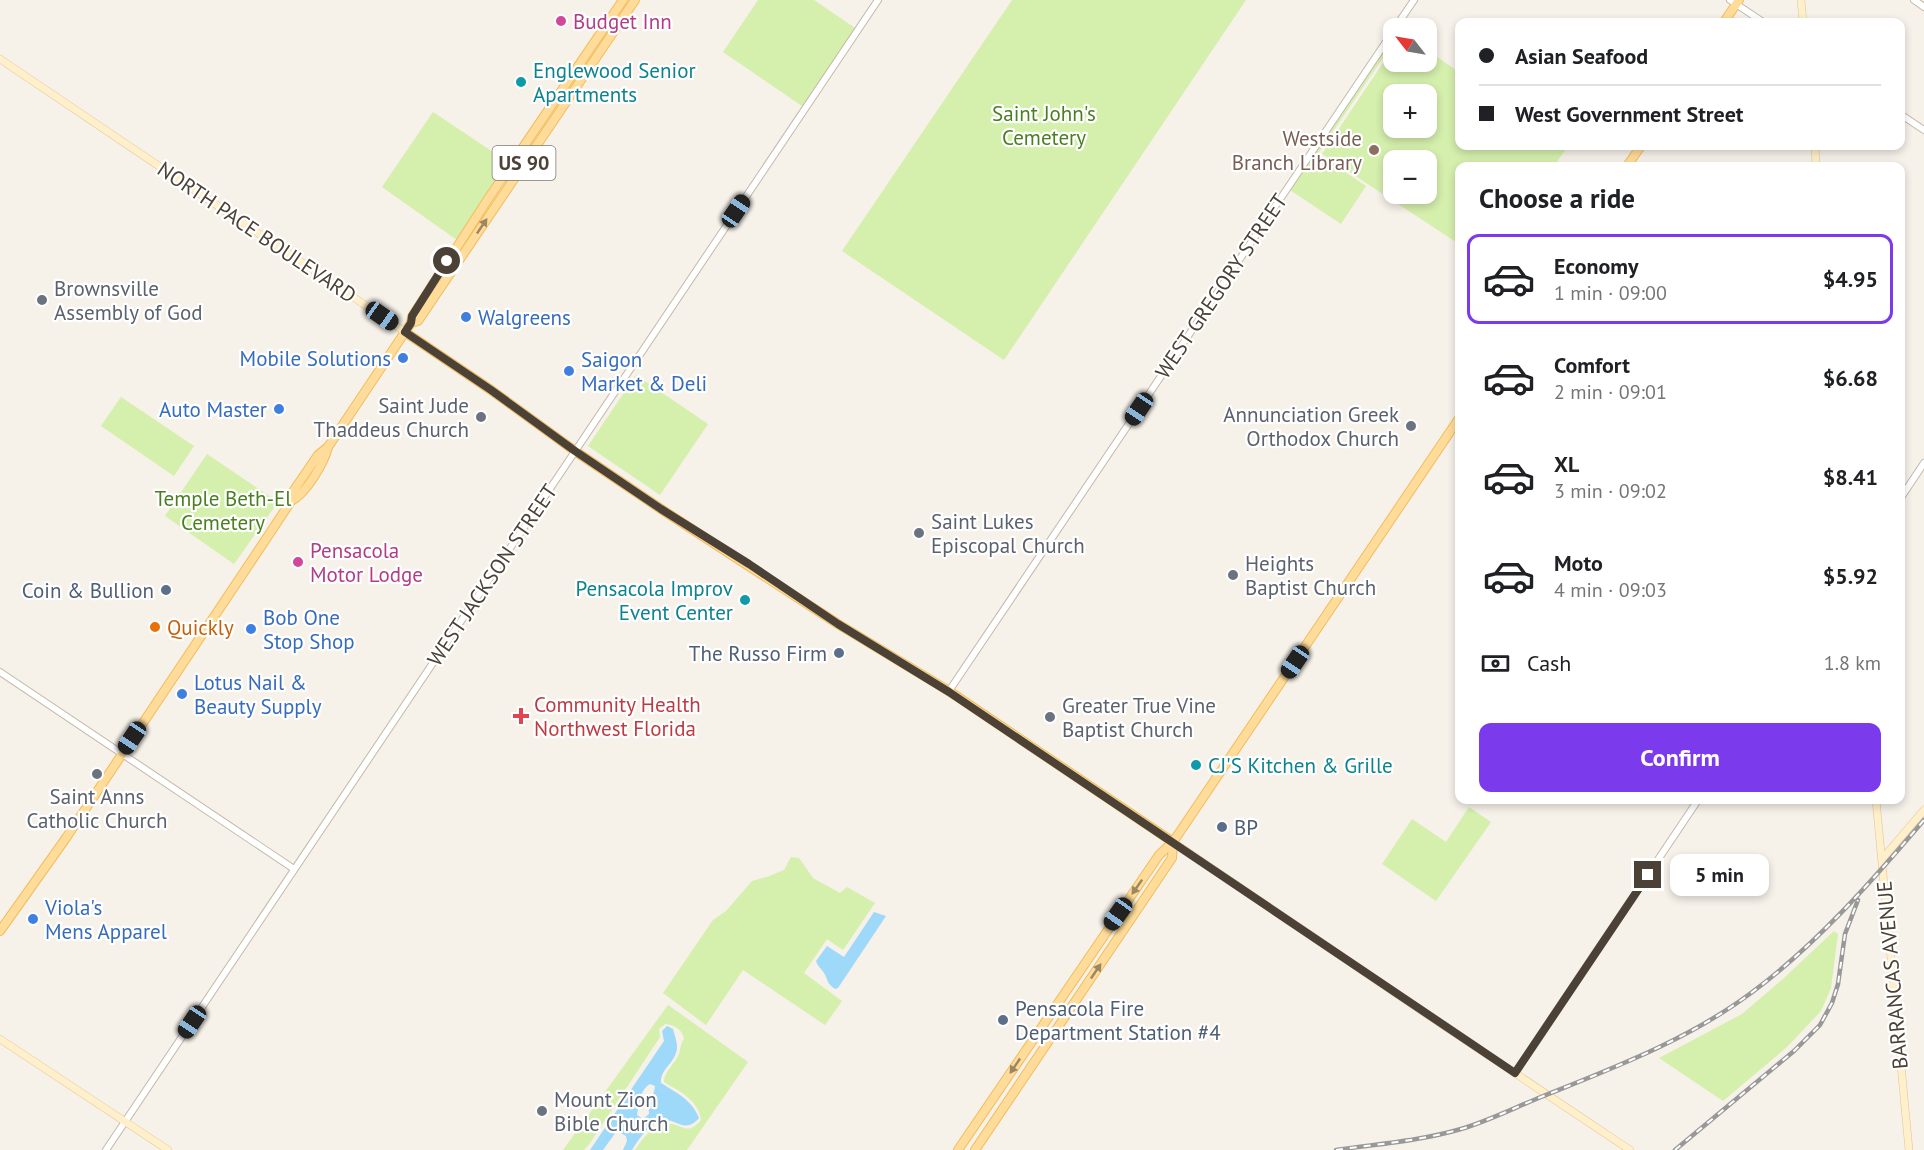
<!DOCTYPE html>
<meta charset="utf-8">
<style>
body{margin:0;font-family:"PT Sans",sans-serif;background:#f6f6f6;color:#202124;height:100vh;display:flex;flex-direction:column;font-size:22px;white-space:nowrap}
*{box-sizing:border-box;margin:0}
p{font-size:20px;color:#757577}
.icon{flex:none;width:33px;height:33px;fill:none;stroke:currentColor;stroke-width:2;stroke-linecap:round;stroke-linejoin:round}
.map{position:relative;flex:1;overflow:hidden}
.drawer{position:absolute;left:1455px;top:162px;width:450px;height:642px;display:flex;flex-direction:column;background:#fff;border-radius:12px;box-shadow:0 3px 9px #0003}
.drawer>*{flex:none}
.hud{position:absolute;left:1455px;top:18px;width:450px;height:132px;border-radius:12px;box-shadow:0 3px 9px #0003;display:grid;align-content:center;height:132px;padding:0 24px;background:#fff}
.needle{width:39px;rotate:301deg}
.controls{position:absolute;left:1383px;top:18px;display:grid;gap:12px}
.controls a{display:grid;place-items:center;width:54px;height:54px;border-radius:12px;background:#fff;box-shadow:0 3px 9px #0003;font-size:30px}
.end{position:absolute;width:27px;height:27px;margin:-14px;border:8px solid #4b4136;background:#fff;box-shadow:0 0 0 3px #fff}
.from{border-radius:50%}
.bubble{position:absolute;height:42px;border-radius:12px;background:#fff;box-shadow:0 3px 9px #0003;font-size:20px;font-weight:600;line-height:42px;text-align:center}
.car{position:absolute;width:18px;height:36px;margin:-18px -9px;border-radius:8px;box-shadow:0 0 4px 2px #0007;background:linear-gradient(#222 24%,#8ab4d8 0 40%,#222 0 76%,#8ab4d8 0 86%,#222 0)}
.hud b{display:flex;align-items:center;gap:21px;height:57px;font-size:22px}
.hud b+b{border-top:2px solid #e0e0e0}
.hud i{width:15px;height:15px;background:#202124}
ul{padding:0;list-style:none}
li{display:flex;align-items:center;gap:18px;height:90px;margin:0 12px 9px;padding:0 12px;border:3px solid transparent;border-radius:12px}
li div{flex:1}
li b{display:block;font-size:22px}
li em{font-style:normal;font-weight:600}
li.selected{border-color:#7c3aed}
li>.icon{width:54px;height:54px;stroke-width:1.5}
h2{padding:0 24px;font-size:27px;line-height:72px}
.pay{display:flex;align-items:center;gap:15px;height:66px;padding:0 24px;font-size:22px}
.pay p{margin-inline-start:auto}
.cta{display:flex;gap:12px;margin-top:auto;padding:12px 24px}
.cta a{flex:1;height:69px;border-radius:12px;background:#7c3aed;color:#fff;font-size:24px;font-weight:600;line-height:69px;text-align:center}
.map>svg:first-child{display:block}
</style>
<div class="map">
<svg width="1924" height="1150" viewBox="0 0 1924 1150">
<rect width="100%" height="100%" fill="#f6f1e9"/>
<g fill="#d5efad" fill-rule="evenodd">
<polygon points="758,0 814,0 855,28 802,106 723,52"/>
<polygon points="1012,0 1246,0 1004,360 842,251"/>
<polygon points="1393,37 1393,43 1319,152 1321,156 1366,186 1341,224 1290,190"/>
<path d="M 1393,48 L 1394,62 L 1426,62 L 1427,50 L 1459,72 L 1460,146 L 1568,146 L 1554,166 L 1460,166 L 1459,244 L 1322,154 ZM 1394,94 L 1426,94 L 1426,128 L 1394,128 ZM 1394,160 L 1426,160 L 1426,194 L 1394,194 Z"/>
<polygon points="433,112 508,162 457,240 382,187"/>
<polygon points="636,375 708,424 660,495 588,446"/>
<polygon points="121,397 194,446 174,476 101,426"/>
<polygon points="207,454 278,502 234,564 165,516"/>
<polygon points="1469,807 1491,822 1436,901 1382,864 1412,819 1446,842"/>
<polygon points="791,857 799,858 813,878 840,893 847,887 875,903 843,950 827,939 804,973 842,1001 825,1025 743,970 706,1025 663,993 713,920 726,911 752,881 767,877 784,870"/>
<polygon points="1834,931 1838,934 1831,988 1821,1011 1787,1047 1723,1101 1659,1058 1742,1014 1784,978"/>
<path d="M 668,1005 L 748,1062 L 687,1150 L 635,1150 C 641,1141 652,1126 663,1124 C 680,1120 686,1139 701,1120 C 699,1100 679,1091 664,1082 C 664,1071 675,1064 679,1054 C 681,1047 680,1045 684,1039 C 682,1029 675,1025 665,1024 L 659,1029 L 660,1037 L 590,1143 L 584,1150 L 563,1150 Z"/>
</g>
<g fill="#9fd9f9" fill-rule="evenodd">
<path d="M 874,912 L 886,916 L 838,988 L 835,989 C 826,982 829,982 824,973 C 821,968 818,967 816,961 L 827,946 L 844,957 Z"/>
<path d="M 667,1026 L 673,1029 C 675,1037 679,1046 676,1053 C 672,1065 660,1070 661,1083 C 677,1093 692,1100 699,1118 C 684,1136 675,1115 659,1121 C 648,1126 637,1141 632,1150 L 623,1150 L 627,1141 L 626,1136 L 619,1132 L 616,1132 L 603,1150 L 590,1150 L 664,1041 L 662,1031 ZM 650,1084 L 655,1086 C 654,1096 648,1103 649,1114 L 643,1119 L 637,1115 C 640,1103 639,1091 650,1084 Z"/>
</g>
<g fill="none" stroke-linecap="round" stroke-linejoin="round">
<g stroke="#c3b9aa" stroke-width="8">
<g id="tertiary">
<polyline points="1730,0 1763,22"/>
<polyline points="1914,0 1924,7"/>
<polyline points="1395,28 1414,0"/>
<polyline points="1900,114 1924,130"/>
<polyline points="1900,499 1924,463"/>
<polyline points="0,672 294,869"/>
<polyline points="949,691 1394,30"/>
<polyline points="1515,1073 1698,800"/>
<polyline points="106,1150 878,0"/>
</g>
</g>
<g stroke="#dec695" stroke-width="8">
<g id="secondary">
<polyline points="1801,0 1803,22"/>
<polyline points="0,59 405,332"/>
<polyline points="1815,146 1816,166"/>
<polyline points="1876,800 1909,1150"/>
<polyline points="1173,842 1419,1009 1630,1150"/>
<polyline points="1883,858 1924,810"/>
<polyline points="0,1039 168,1150"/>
</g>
</g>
<g stroke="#f2bc5b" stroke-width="10">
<g id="primary">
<polyline points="1724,22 1739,0"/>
<polyline points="1627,166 1641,146"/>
<polyline points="411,323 418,321 635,0"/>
<polyline points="405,332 491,390 575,451 661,509 838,624 949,691 1173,842"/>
<path d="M 291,501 C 306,494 324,463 328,447"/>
<polyline points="0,931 66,838 270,533 291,501 292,493 318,455 328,447 411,323 412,317 488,199 623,0"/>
<polyline points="958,1150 1159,855 1173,842 1460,417"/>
<polyline points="975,1150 1172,858 1173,842"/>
</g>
</g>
<use href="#tertiary" stroke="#fff" stroke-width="6"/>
<use href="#secondary" stroke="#ffefca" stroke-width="7"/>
<use href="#primary" stroke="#ffdc99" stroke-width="8"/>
<g stroke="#989898" stroke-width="4.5">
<g id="rail">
<path d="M 1336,1150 C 1377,1144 1420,1141 1461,1129 C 1488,1121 1514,1108 1541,1097 C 1613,1068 1688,1040 1751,993 C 1816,945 1872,881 1924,820"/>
<polyline points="1675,1150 1794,1051 1820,1025 1832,1003 1838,984 1845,934 1858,900"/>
</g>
</g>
<use href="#rail" stroke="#fff" stroke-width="2" stroke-dasharray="7" stroke-linecap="butt"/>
</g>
<defs><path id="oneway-solid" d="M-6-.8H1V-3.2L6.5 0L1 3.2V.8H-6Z" transform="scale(1.5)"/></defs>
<g fill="#9c8763">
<use href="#oneway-solid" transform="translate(482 226) rotate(-56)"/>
<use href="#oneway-solid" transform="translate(1137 887) rotate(125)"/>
<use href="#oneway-solid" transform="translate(1096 971) rotate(-56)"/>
<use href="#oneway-solid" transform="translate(1015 1066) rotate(124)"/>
</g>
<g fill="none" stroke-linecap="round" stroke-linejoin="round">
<polyline stroke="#4b4136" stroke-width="8" points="447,261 412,316 411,323 405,332 491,390 575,451 661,509 749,564 838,624 949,692 1515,1073 1648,875"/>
</g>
<g fill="#d1479c" stroke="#fff" stroke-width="2">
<circle cx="561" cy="21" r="6"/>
<circle cx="298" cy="562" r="6"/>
</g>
<g fill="#0f9aa8" stroke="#fff" stroke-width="2">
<circle cx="521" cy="82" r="6"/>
<circle cx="745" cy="600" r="6"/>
<circle cx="1196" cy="765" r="6"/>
</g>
<circle fill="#8d6e63" stroke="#fff" stroke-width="2" cx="1374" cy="150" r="6"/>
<g fill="#6b7280" stroke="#fff" stroke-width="2">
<circle cx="42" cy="300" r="6"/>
<circle cx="481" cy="417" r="6"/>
<circle cx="1411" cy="426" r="6"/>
<circle cx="919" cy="533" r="6"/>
<circle cx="1233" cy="575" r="6"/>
<circle cx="1050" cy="717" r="6"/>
<circle cx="97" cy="774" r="6"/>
<circle cx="542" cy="1111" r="6"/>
</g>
<g fill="#3f7fe0" stroke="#fff" stroke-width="2">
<circle cx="466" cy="317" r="6"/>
<circle cx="403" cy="358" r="6"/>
<circle cx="569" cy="371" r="6"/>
<circle cx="279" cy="409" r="6"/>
<circle cx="251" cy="629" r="6"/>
<circle cx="182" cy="694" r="6"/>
<circle cx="33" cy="919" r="6"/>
</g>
<g fill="#5c6f8a" stroke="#fff" stroke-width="2">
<circle cx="166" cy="590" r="6"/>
<circle cx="839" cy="653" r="6"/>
<circle cx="1222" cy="827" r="6"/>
<circle cx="1003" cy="1020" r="6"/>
</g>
<circle fill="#e8710a" stroke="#fff" stroke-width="2" cx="155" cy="627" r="6"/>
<path fill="#e0444e" stroke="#fff" stroke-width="2" d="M518 707h6v6h6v6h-6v6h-6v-6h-6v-6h6z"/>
<g text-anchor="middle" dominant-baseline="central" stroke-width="4.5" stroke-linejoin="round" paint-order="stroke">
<rect fill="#fff" stroke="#817a72" stroke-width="1.5" x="492.5" y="146" width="63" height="34" rx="4.5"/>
<g font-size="20" font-weight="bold" fill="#4b4136">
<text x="524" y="163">US 90</text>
</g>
<g font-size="21" fill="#b23c85" stroke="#fff" text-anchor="start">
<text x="573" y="21">Budget Inn</text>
<text x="310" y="550">Pensacola<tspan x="310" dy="24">Motor Lodge</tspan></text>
</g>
<g font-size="21" fill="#0d838f" stroke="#fff" text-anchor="start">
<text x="533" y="70">Englewood Senior<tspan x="533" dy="24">Apartments</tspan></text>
<text x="733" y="588" text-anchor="end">Pensacola Improv<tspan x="733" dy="24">Event Center</tspan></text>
<text x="1208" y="765">CJ'S Kitchen &amp; Grille</text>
</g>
<g font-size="21" fill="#497f20" stroke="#fff">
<text x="1044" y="113">Saint John's<tspan x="1044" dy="24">Cemetery</tspan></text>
<text x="223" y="498">Temple Beth-El<tspan x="223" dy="24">Cemetery</tspan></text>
</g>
<g font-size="21" fill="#785e54" stroke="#fff" text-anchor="end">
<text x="1362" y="138">Westside<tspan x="1362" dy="24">Branch Library</tspan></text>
</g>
<g font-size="21" fill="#4b4136" stroke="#fff">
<text transform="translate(257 232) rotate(34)">NORTH PACE BOULEVARD</text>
<text transform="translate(1221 286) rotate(-56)">WEST GREGORY STREET</text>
<text transform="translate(492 575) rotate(-56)">WEST JACKSON STREET</text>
<text transform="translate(1892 975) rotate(-95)">BARRANCAS AVENUE</text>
</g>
<g font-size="21" fill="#5b616d" stroke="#fff" text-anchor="start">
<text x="54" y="288">Brownsville<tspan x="54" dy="24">Assembly of God</tspan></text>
<text x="469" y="405" text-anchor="end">Saint Jude<tspan x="469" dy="24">Thaddeus Church</tspan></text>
<text x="1399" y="414" text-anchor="end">Annunciation Greek<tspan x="1399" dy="24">Orthodox Church</tspan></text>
<text x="931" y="521">Saint Lukes<tspan x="931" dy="24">Episcopal Church</tspan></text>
<text x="1245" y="563">Heights<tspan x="1245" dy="24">Baptist Church</tspan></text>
<text x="1062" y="705">Greater True Vine<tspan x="1062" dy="24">Baptist Church</tspan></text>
<text x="97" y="796" text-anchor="middle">Saint Anns<tspan x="97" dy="24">Catholic Church</tspan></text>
<text x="554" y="1099">Mount Zion<tspan x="554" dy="24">Bible Church</tspan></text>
</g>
<g font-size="21" fill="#366cbe" stroke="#fff" text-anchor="start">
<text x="478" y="317">Walgreens</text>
<text x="391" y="358" text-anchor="end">Mobile Solutions</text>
<text x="581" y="359">Saigon<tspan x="581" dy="24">Market &amp; Deli</tspan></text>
<text x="267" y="409" text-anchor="end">Auto Master</text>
<text x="263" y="617">Bob One<tspan x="263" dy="24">Stop Shop</tspan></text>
<text x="194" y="682">Lotus Nail &amp;<tspan x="194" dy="24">Beauty Supply</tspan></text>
<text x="45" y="907">Viola's<tspan x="45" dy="24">Mens Apparel</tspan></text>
</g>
<g font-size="21" fill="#4e5e75" stroke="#fff" text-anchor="end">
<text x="154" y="590">Coin &amp; Bullion</text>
<text x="827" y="653">The Russo Firm</text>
<text x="1234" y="827" text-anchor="start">BP</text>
<text x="1015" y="1008" text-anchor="start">Pensacola Fire<tspan x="1015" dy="24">Department Station #4</tspan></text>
</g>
<g font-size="21" fill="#c56008" stroke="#fff" text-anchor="start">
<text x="167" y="627">Quickly</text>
</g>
<g font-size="21" fill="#be3a42" stroke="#fff" text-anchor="start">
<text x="534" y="704">Community Health<tspan x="534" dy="24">Northwest Florida</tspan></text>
</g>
</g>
</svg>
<div class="controls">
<a><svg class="needle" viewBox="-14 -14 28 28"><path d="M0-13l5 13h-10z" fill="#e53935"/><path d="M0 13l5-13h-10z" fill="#757577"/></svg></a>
<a>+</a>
<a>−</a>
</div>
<i class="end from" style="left:447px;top:261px"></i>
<i class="end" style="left:1648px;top:875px"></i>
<div class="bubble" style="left:1670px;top:854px;width:99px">5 min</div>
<i class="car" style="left:736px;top:211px;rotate:34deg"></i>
<i class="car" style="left:382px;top:316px;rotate:125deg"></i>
<i class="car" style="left:1139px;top:409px;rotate:214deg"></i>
<i class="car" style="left:1295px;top:662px;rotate:214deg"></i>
<i class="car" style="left:132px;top:738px;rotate:214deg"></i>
<i class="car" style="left:1118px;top:914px;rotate:215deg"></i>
<i class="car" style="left:192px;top:1022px;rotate:214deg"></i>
<div class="hud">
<b><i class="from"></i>Asian Seafood</b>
<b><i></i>West Government Street</b>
</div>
<section class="drawer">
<h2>Choose a ride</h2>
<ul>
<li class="selected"><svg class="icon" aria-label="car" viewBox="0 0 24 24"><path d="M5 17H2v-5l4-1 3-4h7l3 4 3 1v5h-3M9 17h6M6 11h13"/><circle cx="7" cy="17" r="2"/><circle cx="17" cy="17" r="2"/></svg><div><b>Economy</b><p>1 min · 09:00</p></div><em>$4.95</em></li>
<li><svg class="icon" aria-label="car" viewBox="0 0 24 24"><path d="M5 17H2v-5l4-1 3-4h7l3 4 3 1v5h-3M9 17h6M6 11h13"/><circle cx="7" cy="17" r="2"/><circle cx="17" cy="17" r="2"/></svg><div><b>Comfort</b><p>2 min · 09:01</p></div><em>$6.68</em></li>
<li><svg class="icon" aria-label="car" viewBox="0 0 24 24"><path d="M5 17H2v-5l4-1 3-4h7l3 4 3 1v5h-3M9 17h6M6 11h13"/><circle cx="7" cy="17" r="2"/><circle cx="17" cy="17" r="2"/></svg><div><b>XL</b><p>3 min · 09:02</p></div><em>$8.41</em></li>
<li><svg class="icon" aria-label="car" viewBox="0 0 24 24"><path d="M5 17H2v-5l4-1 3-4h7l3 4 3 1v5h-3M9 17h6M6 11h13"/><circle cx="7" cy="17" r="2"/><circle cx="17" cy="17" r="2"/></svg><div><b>Moto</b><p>4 min · 09:03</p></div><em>$5.92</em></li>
</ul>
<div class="pay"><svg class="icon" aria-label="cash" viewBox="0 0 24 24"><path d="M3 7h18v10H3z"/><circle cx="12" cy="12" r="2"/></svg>Cash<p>1.8 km</p></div>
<div class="cta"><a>Confirm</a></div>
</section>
</div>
